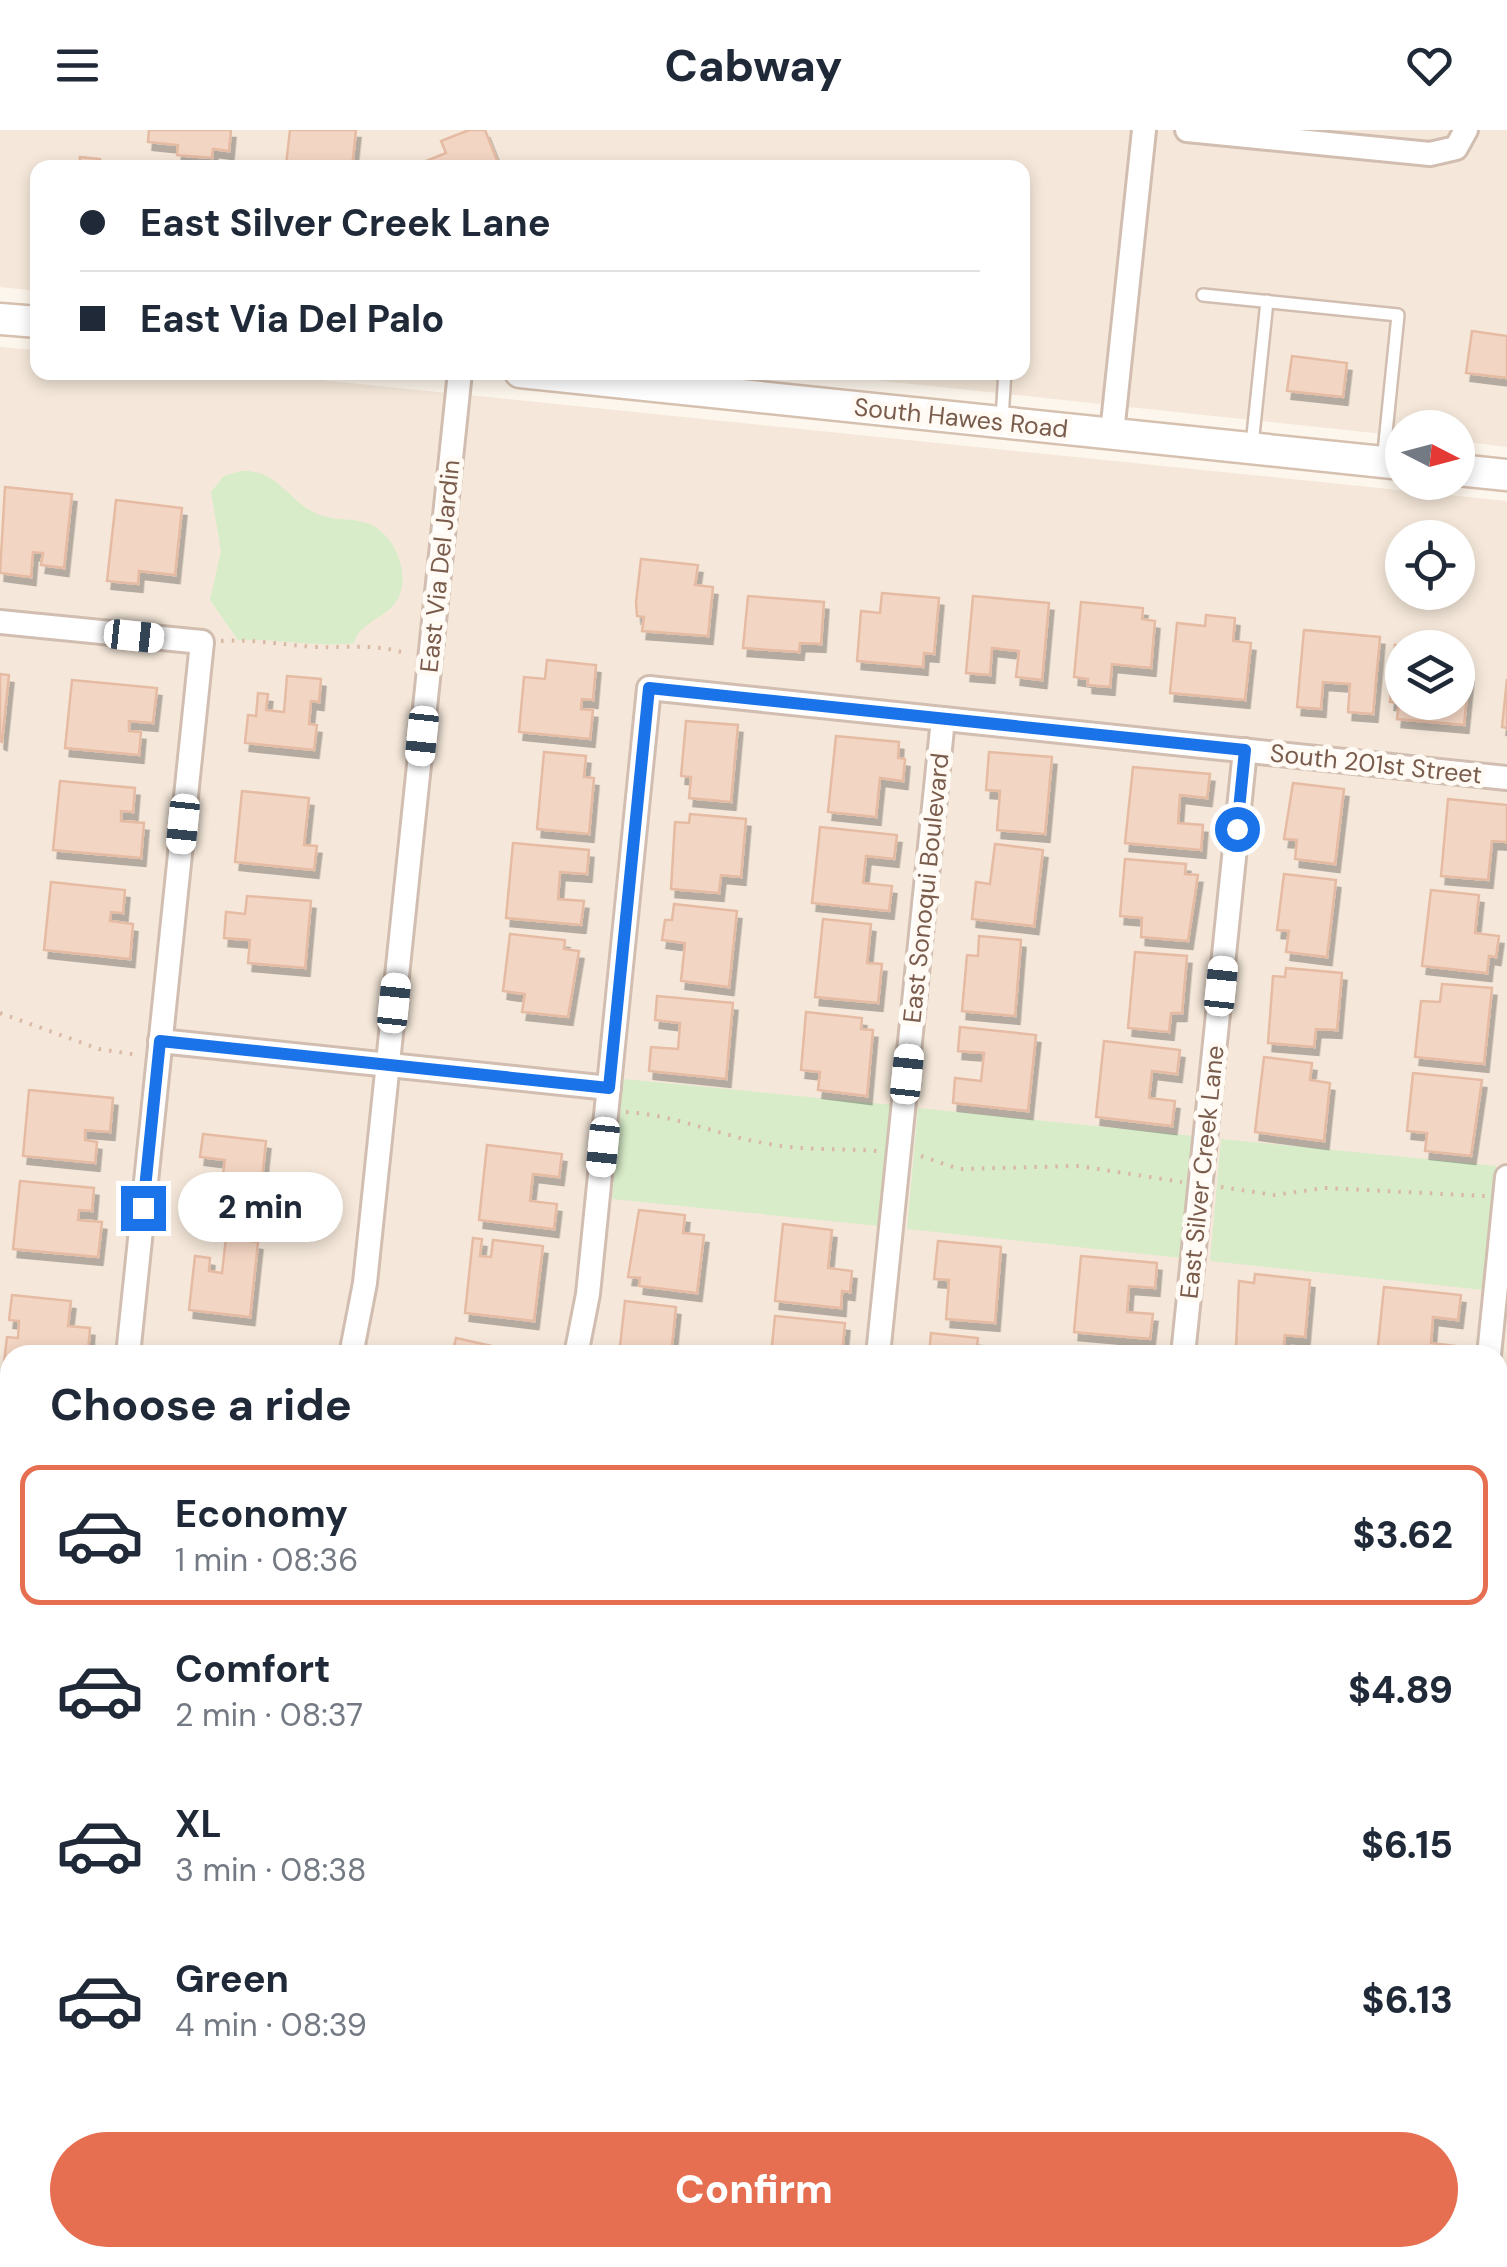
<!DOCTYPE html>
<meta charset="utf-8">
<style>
body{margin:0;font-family:"DM Sans",sans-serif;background:#f6f6f7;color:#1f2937;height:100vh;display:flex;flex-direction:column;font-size:38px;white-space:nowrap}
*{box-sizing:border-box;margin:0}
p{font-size:32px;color:#747a83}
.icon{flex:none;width:55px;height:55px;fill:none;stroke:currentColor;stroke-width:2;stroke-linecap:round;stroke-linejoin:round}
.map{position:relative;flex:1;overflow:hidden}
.drawer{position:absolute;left:0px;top:1215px;width:1508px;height:922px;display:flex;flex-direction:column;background:#fff;border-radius:30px 30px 0 0;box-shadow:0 5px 15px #0003}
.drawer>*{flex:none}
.top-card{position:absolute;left:30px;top:30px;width:1000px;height:220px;border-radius:20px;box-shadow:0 5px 15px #0003;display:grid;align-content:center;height:220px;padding:0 50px;background:#fff}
.needle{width:65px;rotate:96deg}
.controls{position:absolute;left:1385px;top:280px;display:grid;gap:20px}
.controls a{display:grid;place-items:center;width:90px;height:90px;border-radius:50%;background:#fff;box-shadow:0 5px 15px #0003;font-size:50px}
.end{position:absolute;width:45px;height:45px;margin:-22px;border:12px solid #1a73e8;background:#fff;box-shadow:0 0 0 5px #fff}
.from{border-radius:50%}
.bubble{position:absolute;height:70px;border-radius:35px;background:#fff;box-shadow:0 5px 15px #0003;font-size:32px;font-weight:800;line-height:70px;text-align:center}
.car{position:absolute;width:30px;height:60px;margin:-30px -15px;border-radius:12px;box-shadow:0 0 8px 2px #0007;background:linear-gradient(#fff 24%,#345 0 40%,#fff 0 76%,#345 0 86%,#fff 0)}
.top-card b{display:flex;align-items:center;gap:35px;height:95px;font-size:38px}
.top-card b+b{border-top:2px solid #e0e1e3}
.top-card i{width:25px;height:25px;background:#1f2937}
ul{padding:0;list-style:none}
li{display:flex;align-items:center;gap:30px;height:140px;margin:0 20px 15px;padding:0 30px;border:5px solid transparent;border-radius:20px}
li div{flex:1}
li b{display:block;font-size:38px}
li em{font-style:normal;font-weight:800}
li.active{border-color:#e76f51}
li>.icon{width:90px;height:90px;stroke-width:1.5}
h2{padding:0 50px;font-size:45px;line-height:120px}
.button{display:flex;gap:20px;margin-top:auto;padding:20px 50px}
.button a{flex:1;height:115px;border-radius:60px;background:#e76f51;color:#fff;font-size:40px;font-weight:800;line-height:115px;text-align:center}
header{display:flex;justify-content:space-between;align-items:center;height:130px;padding:0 50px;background:#fff;font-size:45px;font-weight:800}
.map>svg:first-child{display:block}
</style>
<header><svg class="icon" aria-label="menu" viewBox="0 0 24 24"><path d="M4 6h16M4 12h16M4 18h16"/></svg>Cabway<svg class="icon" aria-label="heart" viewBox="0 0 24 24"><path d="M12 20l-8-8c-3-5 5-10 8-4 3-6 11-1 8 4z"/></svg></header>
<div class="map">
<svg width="1507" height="2137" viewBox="0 0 1507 2137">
<defs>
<filter id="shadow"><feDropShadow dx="4.5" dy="8" stdDeviation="0" flood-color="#0004"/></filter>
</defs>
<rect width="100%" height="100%" fill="#fdf6ec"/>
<g fill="#f5e8da" fill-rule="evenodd">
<polygon points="0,0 1507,0 1507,317 1458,311 1458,298 1402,298 1402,306 808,243 1022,242 1022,38 38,38 37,161 0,157"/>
<path d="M 0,217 L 37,220 L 38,242 L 252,243 L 1507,371 L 1507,2137 L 0,2137 ZM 1402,408 L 1458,408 L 1458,462 L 1402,462 ZM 1402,518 L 1458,518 L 1458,572 L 1402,572 ZM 10,1225 L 1498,1225 L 1498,2128 L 10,2128 Z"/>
</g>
<g fill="#d8ecc9">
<path d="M 241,341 C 275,339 286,367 313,382 C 332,392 348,387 366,393 C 393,401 409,439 400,464 C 392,488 358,491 354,513 C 314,518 278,508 238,510 L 210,470 L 221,421 L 211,362 L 224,346 Z"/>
<polygon points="623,949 893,975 879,1096 612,1069"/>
<polygon points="918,978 1194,1006 1182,1128 907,1099"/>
<polygon points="1221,1009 1496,1036 1484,1160 1210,1131"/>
<polygon points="0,1582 10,1584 10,1690 0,1706"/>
<polygon points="199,2128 436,2128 437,2137 198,2137"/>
</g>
<g fill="#f3d5c3" stroke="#e6bba3" stroke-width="2.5" filter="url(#shadow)">
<polygon points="149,0 231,0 229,21 213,19 212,28 177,25 178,15 148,12"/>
<polygon points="290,0 356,0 352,38 286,35"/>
<polygon points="469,0 485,0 500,38 428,38 426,31 446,23 441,11"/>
<polygon points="80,27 100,29 99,38 68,38 79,37"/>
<polygon points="1472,201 1507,206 1507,248 1466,243"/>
<polygon points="1292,226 1347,233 1343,267 1287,261"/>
<polygon points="5,357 72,364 64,438 41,435 43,423 33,422 31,447 0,443"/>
<polygon points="116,370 182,378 175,445 139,441 138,454 107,451"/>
<polygon points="641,429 698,435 695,455 713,457 708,506 642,501 644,487 637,486 636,472"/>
<polygon points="882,463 939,468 934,524 924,523 923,537 857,531 861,481 880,483"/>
<polygon points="748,466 824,472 821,514 800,513 799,522 743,518"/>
<polygon points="973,466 1049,473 1042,550 1016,547 1019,521 992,518 990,545 966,543"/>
<polygon points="1081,472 1143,478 1142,489 1155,491 1151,538 1112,534 1110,557 1088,555 1088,549 1074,547"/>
<polygon points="1206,485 1235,488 1233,511 1251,513 1245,570 1170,563 1177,493 1205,496"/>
<polygon points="1304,500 1380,507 1373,584 1348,582 1350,554 1323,552 1321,579 1297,577"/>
<polygon points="1395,515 1421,518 1402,518 1402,572 1458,572 1458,542 1469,544 1464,595 1397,589 1399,573 1390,572"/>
<polygon points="547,530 596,535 593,570 582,569 581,579 593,580 590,609 519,602 524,547 545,549"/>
<polygon points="0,544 9,545 2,612 0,611"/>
<polygon points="287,546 321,549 319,572 311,571 309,594 317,595 314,620 245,613 248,585 256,586 258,563 268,564 266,580 284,582"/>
<polygon points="1507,549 1507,598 1502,597"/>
<polygon points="72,550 157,558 153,593 129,591 129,601 141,602 139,625 65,618"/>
<polygon points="686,591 738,595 731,672 689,668 691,647 681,646"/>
<polygon points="836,606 899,612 898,628 905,629 903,651 880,648 876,687 828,682"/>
<polygon points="544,622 586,626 584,647 594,648 589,704 537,699"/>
<polygon points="989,622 1052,627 1045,704 997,700 1000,661 986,660"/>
<polygon points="1133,637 1210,644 1207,668 1180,665 1178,693 1203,695 1201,720 1125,713"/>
<polygon points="60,651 135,658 133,682 121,681 121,691 144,693 141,728 53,720"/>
<polygon points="1293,653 1344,659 1335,734 1295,729 1297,710 1284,709"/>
<polygon points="242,661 309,668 304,715 317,716 314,740 235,732"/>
<polygon points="1448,669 1507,675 1507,712 1492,711 1488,750 1441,746"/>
<polygon points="690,684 746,689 741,747 721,745 719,763 671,759 675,692 689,693"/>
<polygon points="820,697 897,705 894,729 866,726 863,753 892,756 889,781 812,773"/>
<polygon points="513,713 589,720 587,744 560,742 558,769 584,771 581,795 506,788"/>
<polygon points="995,714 1043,720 1034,796 972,789 976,752 990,754"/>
<polygon points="1125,729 1186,734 1185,744 1198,745 1188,811 1141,807 1142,788 1120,786"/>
<polygon points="1284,744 1336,750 1327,827 1286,822 1289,801 1277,800"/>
<polygon points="51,752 125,760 123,783 111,782 110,791 133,794 130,829 44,820"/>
<polygon points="1431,760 1479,765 1475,803 1499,806 1496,827 1489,826 1487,843 1422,836"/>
<polygon points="247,766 311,771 305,838 248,833 250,810 224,808 226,782 245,784"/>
<polygon points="674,774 737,781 729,857 681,851 685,813 662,810 665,790 672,790"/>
<polygon points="823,789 871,794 867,833 882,834 878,873 815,867"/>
<polygon points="510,804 565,810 564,819 579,821 568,887 522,882 525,864 503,861"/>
<polygon points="979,806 1021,810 1015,886 962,881 967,825 978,826"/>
<polygon points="1135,822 1187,826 1182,883 1171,883 1169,902 1128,898"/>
<polygon points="1286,838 1342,843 1337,900 1316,899 1314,917 1268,913 1273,846 1285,847"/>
<polygon points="1442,854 1492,858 1484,934 1415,927 1421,871 1440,872"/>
<polygon points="657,866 733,873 726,949 649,941 651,917 678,919 680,893 655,890"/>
<polygon points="806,882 862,888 861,899 873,900 867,966 818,960 820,942 801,940"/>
<polygon points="960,897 1036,905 1028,981 953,973 955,948 981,951 984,923 958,921"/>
<polygon points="1104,911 1180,920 1177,944 1152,941 1149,968 1175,971 1172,996 1096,987"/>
<polygon points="1264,927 1312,933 1310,950 1330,953 1324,1011 1255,1002"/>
<polygon points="1413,943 1482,950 1471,1026 1425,1021 1427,1003 1407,1001"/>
<polygon points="29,960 113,968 110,1002 85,1000 85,1010 97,1012 95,1033 23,1026"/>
<polygon points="203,1004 266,1011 259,1077 196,1070 199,1048 222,1051 225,1030 200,1027"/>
<polygon points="487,1015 562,1024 559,1047 533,1044 530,1071 557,1074 554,1099 479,1090"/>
<polygon points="20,1051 94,1058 92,1081 79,1080 78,1090 102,1092 98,1127 13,1119"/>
<polygon points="639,1080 685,1085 683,1103 704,1105 697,1163 639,1156 640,1148 628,1147"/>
<polygon points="783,1094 832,1100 828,1138 852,1141 850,1162 842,1161 841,1178 775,1171"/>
<polygon points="226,1108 258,1112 250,1187 189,1180 195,1126 210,1128 209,1141 222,1143"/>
<polygon points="473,1108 482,1109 480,1126 491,1127 493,1110 543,1116 534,1191 465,1183"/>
<polygon points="938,1111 1001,1117 995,1193 946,1189 949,1150 934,1149"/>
<polygon points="1081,1126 1157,1133 1155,1158 1129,1156 1127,1182 1153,1184 1150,1209 1074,1202"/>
<polygon points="1255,1144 1310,1150 1305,1207 1285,1205 1283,1223 1236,1218 1239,1151 1254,1153"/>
<polygon points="1384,1157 1461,1165 1458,1190 1433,1187 1431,1213 1456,1216 1455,1225 1377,1225"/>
<polygon points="12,1165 71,1171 68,1196 90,1198 88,1222 10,1225 10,1233 4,1232 7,1207 18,1208 19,1191 9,1190"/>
<polygon points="625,1171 676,1177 671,1225 619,1225"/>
<polygon points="775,1186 845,1193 842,1225 771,1225"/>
<polygon points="931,1203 978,1208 976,1225 929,1225"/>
<polygon points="456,1208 523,1223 523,1225 452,1225"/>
<polygon points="1077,1218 1131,1224 1131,1225 1076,1225"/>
<polygon points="1,1299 10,1300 10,1336 0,1334"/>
<polygon points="0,1440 10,1441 10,1466 0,1465"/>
<polygon points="0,1497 10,1498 10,1520 0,1519"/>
<polygon points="1507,1661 1507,1688 1498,1676 1498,1669"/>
<polygon points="1507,1699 1507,1759 1501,1764 1498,1706"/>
<polygon points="1498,1917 1507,1918 1507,1988 1504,1980 1498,1979"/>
<polygon points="504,2128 567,2128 566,2137 498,2137"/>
<polygon points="615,2128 657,2128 678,2130 677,2137 614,2137"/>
<polygon points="880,2128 920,2128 919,2137 879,2137"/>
<polygon points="930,2128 950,2128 949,2135 929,2137"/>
<polygon points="1036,2128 1087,2128 1086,2137 1035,2137"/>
<polygon points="1149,2128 1188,2128 1187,2137 1147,2137"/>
<polygon points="1199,2128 1217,2128 1216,2137 1197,2137"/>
<polygon points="1310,2128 1373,2128 1372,2137 1309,2137"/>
<polygon points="1405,2128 1457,2128 1456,2137 1404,2137"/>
</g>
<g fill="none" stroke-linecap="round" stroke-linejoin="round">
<g stroke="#d1beb0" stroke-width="16">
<g id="service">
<polyline points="1203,165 1398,185 1383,332"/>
<polyline points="1002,288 1005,242"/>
<polyline points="1252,315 1267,171"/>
</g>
</g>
<g stroke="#d1beb0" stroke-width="28">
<g id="minor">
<polyline points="1187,0 1430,24 1456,18 1466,0"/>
<polyline points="1112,303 1144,0"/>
<polyline points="0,492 202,512 128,1225"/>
<polyline points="160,911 609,958"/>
<polyline points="351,1225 365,1153 460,242"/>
<polyline points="576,1225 588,1164 649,558 1507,648"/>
<polyline points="878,1225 943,589"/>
<polyline points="1183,1225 1245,620"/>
<polyline points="1489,1225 1507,1047"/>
<polyline points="0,1390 10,1391"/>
<polyline points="0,1901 10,1849"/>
<polyline points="0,2131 68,2137"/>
<polyline points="175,2137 176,2128"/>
<polyline points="454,2137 455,2128"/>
<polyline points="721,2137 722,2128"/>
<polyline points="989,2137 990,2128"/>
<polyline points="1259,2137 1260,2128"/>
</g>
</g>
<g stroke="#d6c0b0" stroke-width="35">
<g id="secondary">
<polyline points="0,189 38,192"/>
<polyline points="520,242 1402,334"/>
<polyline points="1458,340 1507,345"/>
</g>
</g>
<g stroke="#d9b8a5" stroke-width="4" stroke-dasharray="2.5 8" stroke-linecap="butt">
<path d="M 221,511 C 256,509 283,515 316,517 C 352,518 372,513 409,524"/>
<polyline points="0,883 99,919 138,925"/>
<path d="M 626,982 C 676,985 720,1006 769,1014 C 805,1021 840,1018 877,1021"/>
<polyline points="921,1026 959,1039 1079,1036 1182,1052"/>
<polyline points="1221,1057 1274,1065 1325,1058 1485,1066"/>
<polyline points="0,1618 10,1616"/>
<polyline points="1498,1819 1507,1820"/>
<polyline points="1498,2046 1507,2043"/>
<polyline points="1502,2137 1507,2132"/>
</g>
<use href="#service" stroke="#fff" stroke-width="11"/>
<use href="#minor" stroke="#fff" stroke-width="22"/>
<use href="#secondary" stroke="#fff" stroke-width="30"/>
</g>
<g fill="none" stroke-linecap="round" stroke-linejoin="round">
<polyline stroke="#1a73e8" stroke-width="12" points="143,1078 160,911 609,958 649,558 1245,620 1237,699"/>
</g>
<g text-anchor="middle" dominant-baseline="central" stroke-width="10" stroke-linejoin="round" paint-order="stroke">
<g font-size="25" fill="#7a5c4d" stroke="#fffaf3">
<text transform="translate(961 288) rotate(6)">South Hawes Road</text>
<text transform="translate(440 436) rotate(-84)">East Via Del Jardin</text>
<text transform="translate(1376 634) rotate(6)">South 201st Street</text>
<text transform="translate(926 758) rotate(-84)">East Sonoqui Boulevard</text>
<text transform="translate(1202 1042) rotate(-84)">East Silver Creek Lane</text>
</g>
</g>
</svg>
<div class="controls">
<a><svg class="needle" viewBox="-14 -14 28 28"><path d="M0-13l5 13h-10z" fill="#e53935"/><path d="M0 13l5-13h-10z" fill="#747a83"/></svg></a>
<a><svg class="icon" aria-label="locate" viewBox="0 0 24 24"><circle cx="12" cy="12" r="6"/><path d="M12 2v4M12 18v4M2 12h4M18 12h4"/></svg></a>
<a><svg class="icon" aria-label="layers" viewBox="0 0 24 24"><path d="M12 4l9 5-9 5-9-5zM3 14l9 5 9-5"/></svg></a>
</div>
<i class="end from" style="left:1237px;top:699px"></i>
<i class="end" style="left:143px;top:1078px"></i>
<div class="bubble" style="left:178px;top:1042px;width:165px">2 min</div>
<i class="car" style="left:134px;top:506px;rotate:96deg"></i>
<i class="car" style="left:422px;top:606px;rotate:186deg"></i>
<i class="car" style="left:183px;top:694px;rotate:186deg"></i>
<i class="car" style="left:1221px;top:856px;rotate:6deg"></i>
<i class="car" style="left:394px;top:873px;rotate:6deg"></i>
<i class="car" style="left:907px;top:944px;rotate:6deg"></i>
<i class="car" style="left:603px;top:1017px;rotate:186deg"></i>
<div class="top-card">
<b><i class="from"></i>East Silver Creek Lane</b>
<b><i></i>East Via Del Palo</b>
</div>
<section class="drawer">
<h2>Choose a ride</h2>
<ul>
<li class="active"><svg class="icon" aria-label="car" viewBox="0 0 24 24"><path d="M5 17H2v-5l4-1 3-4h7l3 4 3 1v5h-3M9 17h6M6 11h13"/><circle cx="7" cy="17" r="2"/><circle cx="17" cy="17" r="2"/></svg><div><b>Economy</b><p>1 min · 08:36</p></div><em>$3.62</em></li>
<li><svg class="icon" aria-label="car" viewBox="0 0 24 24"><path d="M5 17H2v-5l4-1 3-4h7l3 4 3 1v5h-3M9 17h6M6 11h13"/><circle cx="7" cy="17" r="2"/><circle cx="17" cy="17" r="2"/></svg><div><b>Comfort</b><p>2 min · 08:37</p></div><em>$4.89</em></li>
<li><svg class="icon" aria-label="car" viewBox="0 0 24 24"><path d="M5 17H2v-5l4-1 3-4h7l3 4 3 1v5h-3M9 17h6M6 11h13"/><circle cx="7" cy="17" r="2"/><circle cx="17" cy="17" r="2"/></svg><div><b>XL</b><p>3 min · 08:38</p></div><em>$6.15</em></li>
<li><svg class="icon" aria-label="car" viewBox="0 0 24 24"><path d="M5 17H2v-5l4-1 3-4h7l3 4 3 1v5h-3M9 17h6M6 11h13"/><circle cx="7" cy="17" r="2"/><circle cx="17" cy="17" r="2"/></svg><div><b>Green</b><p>4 min · 08:39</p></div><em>$6.13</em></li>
</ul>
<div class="button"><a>Confirm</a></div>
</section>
</div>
